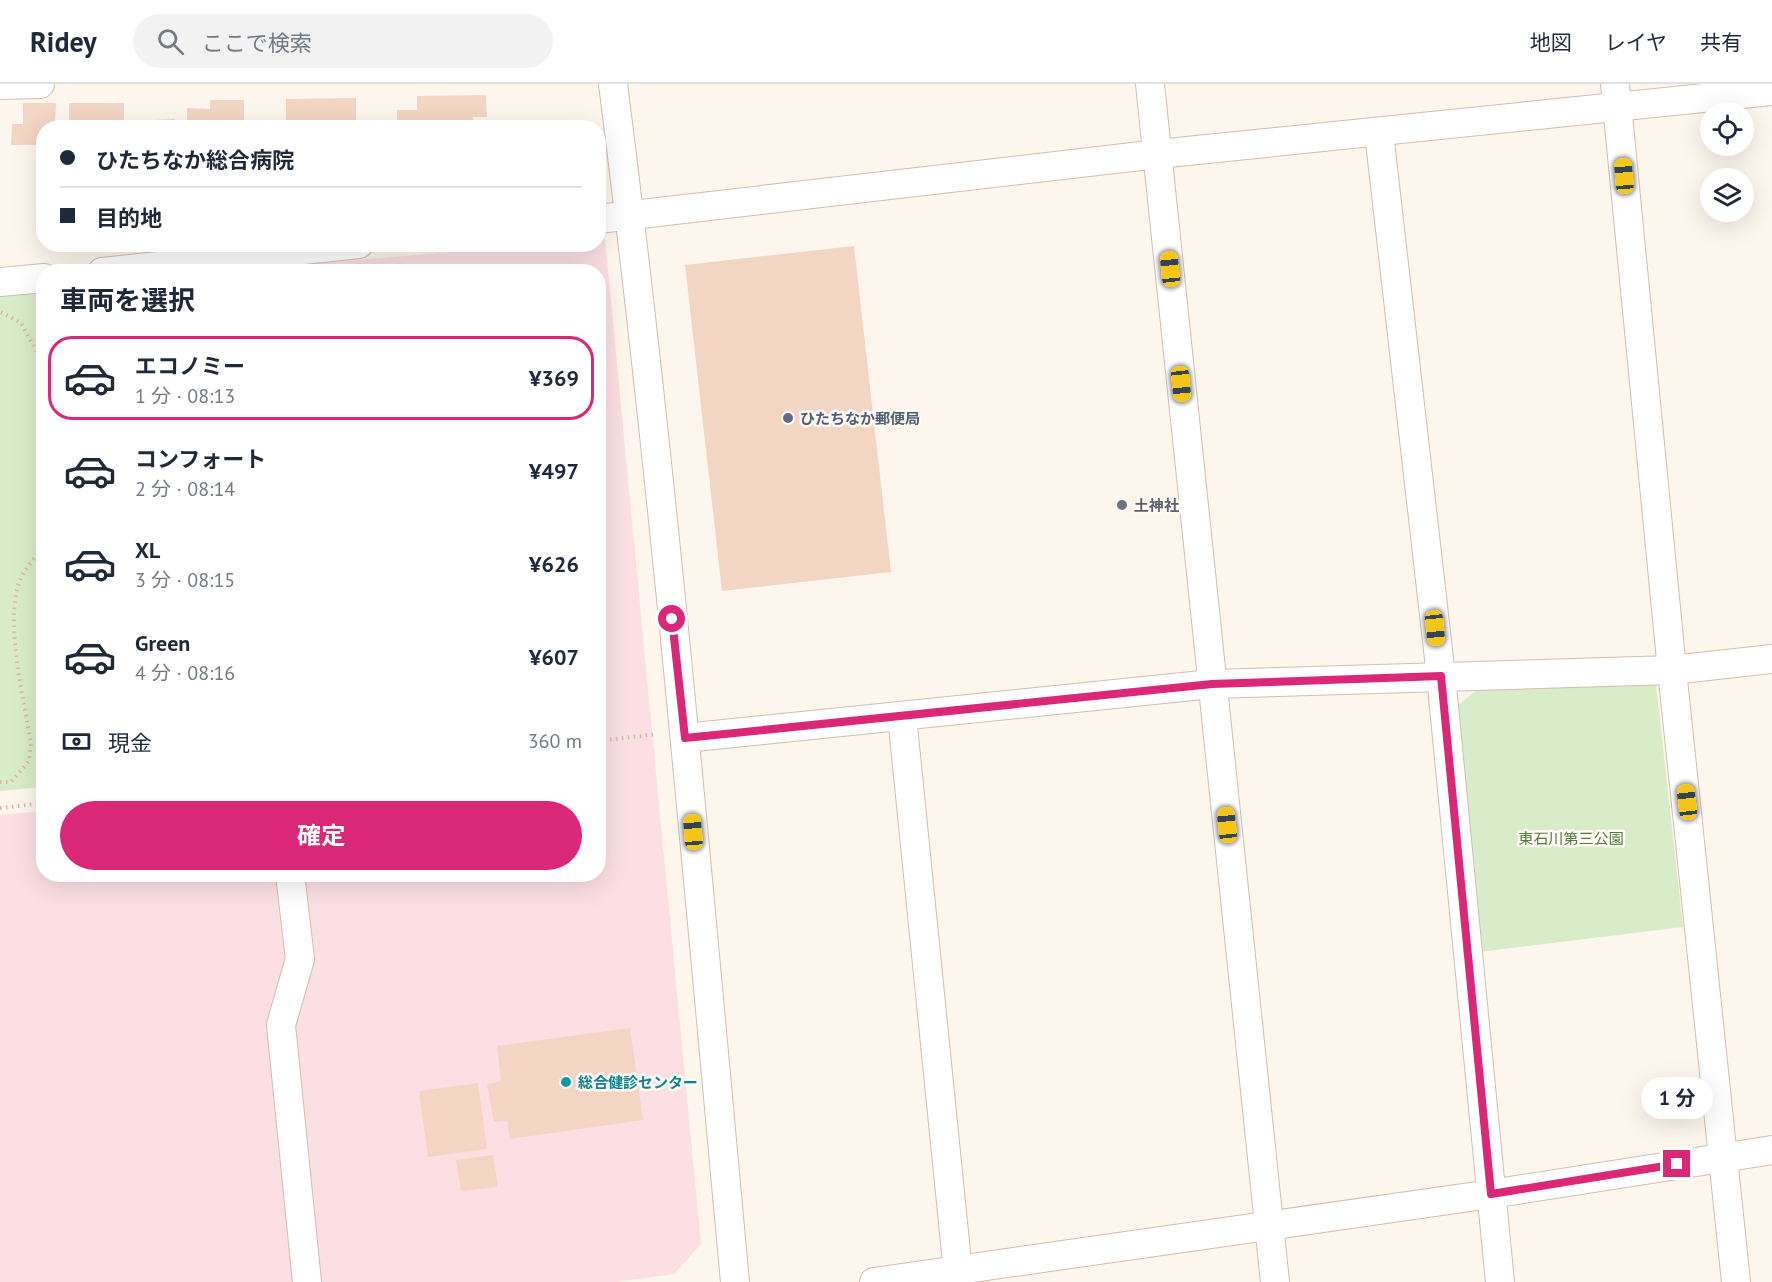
<!DOCTYPE html>
<html lang="ja">
<meta charset="utf-8">
<style>
body{margin:0;font-family:"PT Sans","Noto Sans JP",sans-serif;background:#f2f2f3;color:#1f2937;height:100vh;display:flex;flex-direction:column;font-size:22px;white-space:nowrap}
*{box-sizing:border-box;margin:0}
p{font-size:20px;color:#747a83}
.icon{flex:none;width:33px;height:33px;fill:none;stroke:currentColor;stroke-width:2;stroke-linecap:round;stroke-linejoin:round}
.map{position:relative;flex:1;overflow:hidden}
.sheet{position:absolute;left:36px;top:180px;width:570px;height:618px;display:flex;flex-direction:column;background:#fff;border-radius:24px;box-shadow:0 6px 24px #0002}
.sheet>*{flex:none}
.top-card{position:absolute;left:36px;top:36px;width:570px;height:132px;border-radius:24px;box-shadow:0 6px 24px #0002;display:grid;align-content:center;height:132px;padding:0 24px;background:#fff}
.buttons{position:absolute;left:1700px;top:18px;display:grid;gap:12px}
.buttons a{display:grid;place-items:center;width:54px;height:54px;border-radius:50%;background:#fff;box-shadow:0 6px 24px #0002;font-size:30px}
.end{position:absolute;width:27px;height:27px;margin:-14px;border:8px solid #db2777;background:#fff;box-shadow:0 0 0 3px #fff}
.from{border-radius:50%}
.bubble{position:absolute;height:42px;border-radius:21px;background:#fff;box-shadow:0 6px 24px #0002;font-size:20px;font-weight:700;line-height:42px;text-align:center}
.car{position:absolute;width:18px;height:36px;margin:-18px -9px;border-radius:8px;box-shadow:0 0 4px 2px #0007;background:linear-gradient(#f5c518 24%,#345 0 40%,#f5c518 0 76%,#345 0 86%,#f5c518 0)}
.top-card b{display:flex;align-items:center;gap:21px;height:57px;font-size:22px}
.top-card b+b{border-top:2px solid #e0e1e3}
.top-card i{width:15px;height:15px;background:#1f2937}
ul{padding:0;list-style:none}
li{display:flex;align-items:center;gap:18px;height:84px;margin:0 12px 9px;padding:0 12px;border:3px solid transparent;border-radius:24px}
li div{flex:1}
li b{display:block;font-size:22px}
li em{font-style:normal;font-weight:700}
li.active{border-color:#db2777}
li>.icon{width:54px;height:54px;stroke-width:1.5}
h2{padding:0 24px;font-size:27px;line-height:72px}
.pay{display:flex;align-items:center;gap:15px;height:66px;padding:0 24px;font-size:22px}
.pay p{margin-inline-start:auto}
.action{display:flex;gap:12px;margin-top:auto;padding:12px 24px}
.action a{flex:1;height:69px;border-radius:36px;background:#db2777;color:#fff;font-size:24px;font-weight:700;line-height:69px;text-align:center}
header{display:flex;align-items:center;gap:36px;box-sizing:border-box;height:84px;padding:0 30px;background:#fff;border-bottom:2px solid #e0e1e3}
header strong{font-size:28px}
nav{display:flex;gap:33px;margin-inline-start:auto;font-size:21px}
.search{width:420px;height:54px;background:#f2f2f3;display:flex;align-items:center;gap:15px;box-sizing:border-box;padding:0 21px;border-radius:33px;color:#747a83;font-size:22px}
.map>svg:first-child{display:block}
</style>
<header>
<strong>Ridey</strong>
<div class="search"><svg class="icon" aria-label="search" viewBox="0 0 24 24"><circle cx="10" cy="10" r="6"/><path d="M15 15l6 6"/></svg>ここで検索</div>
<nav><a>地図</a><a>レイヤ</a><a>共有</a></nav>
</header>
<div class="map">
<svg width="1772" height="1198" viewBox="0 0 1772 1198">
<rect width="100%" height="100%" fill="#fdf6ec"/>
<polygon fill="#fbdfe3" points="605,154 701,1160 674,1190 615,1198 0,1198 0,731 43,727 44,790 598,790 598,188 228,187 534,161 598,160 599,155"/>
<g fill="#d8ecc9">
<polygon points="43,204 43,703 0,707 0,207"/>
<polygon points="1656,600 1683,843 1479,868 1456,623 1479,604"/>
</g>
<g fill="#f3d5c3">
<polygon points="486,11 487,33 473,33 474,44 397,44 397,26 417,26 417,12"/>
<polygon points="356,14 356,44 286,44 286,15"/>
<polygon points="210,16 244,16 244,44 187,44 187,24 210,25"/>
<polygon points="23,19 56,19 55,41 62,41 62,44 44,44 44,61 11,61 12,40 23,40"/>
<rect x="69" y="19" width="55" height="25"/>
<polygon points="175,35 175,44 131,44 131,37"/>
<polygon points="854,162 891,488 722,507 685,181"/>
<polygon points="630,944 643,1036 510,1055 507,1037 494,1038 487,1000 501,997 497,962"/>
<polygon points="478,999 487,1065 428,1073 419,1007"/>
<polygon points="493,1071 498,1103 461,1107 456,1076"/>
</g>
<g fill="none" stroke-linecap="round" stroke-linejoin="round">
<g stroke="#d1beb0" stroke-width="30">
<g id="minor">
<path d="M 613,0 C 664,398 698,798 735,1198"/>
<polyline points="1150,0 1275,1198"/>
<polyline points="1615,0 1672,586 1736,1198"/>
<polyline points="0,1 40,0"/>
<polyline points="1379,49 1441,592 1500,1198"/>
<polyline points="598,135 1158,70 1772,7"/>
<polyline points="102,188 359,160"/>
<polyline points="0,198 44,194"/>
<polyline points="902,632 959,1198"/>
<polyline points="685,654 1212,600 1672,586 1772,575"/>
<polyline points="290,790 300,875 281,941 307,1198"/>
<polyline points="874,1198 1491,1110 1772,1066"/>
</g>
</g>
<g stroke="#d9b8a5" stroke-width="4" stroke-dasharray="1.5 4.5" stroke-linecap="butt">
<polyline points="1,228 21,239 44,281"/>
<polyline points="598,657 657,650"/>
<path d="M 0,698 L 11,698 L 29,677 L 31,660 C 24,616 7,548 17,506 C 20,489 33,476 44,463"/>
<polyline points="0,724 44,719"/>
</g>
<use href="#minor" stroke="#fff" stroke-width="28"/>
</g>
<g fill="none" stroke-linecap="round" stroke-linejoin="round">
<polyline stroke="#db2777" stroke-width="8" points="672,535 685,654 1212,600 1441,592 1491,1110 1677,1080"/>
</g>
<circle fill="#5c6f8a" stroke="#fffaf3" stroke-width="2" cx="788" cy="334" r="6"/>
<circle fill="#6b7280" stroke="#fffaf3" stroke-width="2" cx="1122" cy="421" r="6"/>
<circle fill="#0f9aa8" stroke="#fffaf3" stroke-width="2" cx="566" cy="998" r="6"/>
<g text-anchor="middle" dominant-baseline="central" stroke-width="5" stroke-linejoin="round" paint-order="stroke">
<g font-size="15" font-weight="bold" fill="#4e5e75" stroke="#fffaf3" text-anchor="start">
<text x="800" y="334">ひたちなか郵便局</text>
</g>
<g font-size="15" font-weight="bold" fill="#5b616d" stroke="#fffaf3" text-anchor="start">
<text x="1134" y="421">土神社</text>
</g>
<g font-size="15" fill="#537a41" stroke="#fffaf3">
<text x="1571" y="754">東石川第三公園</text>
</g>
<g font-size="15" font-weight="bold" fill="#0d838f" stroke="#fffaf3" text-anchor="start">
<text x="578" y="998">総合健診センター</text>
</g>
</g>
</svg>
<div class="buttons">
<a><svg class="icon" aria-label="locate" viewBox="0 0 24 24"><circle cx="12" cy="12" r="6"/><path d="M12 2v4M12 18v4M2 12h4M18 12h4"/></svg></a>
<a><svg class="icon" aria-label="layers" viewBox="0 0 24 24"><path d="M12 4l9 5-9 5-9-5zM3 14l9 5 9-5"/></svg></a>
</div>
<i class="end from" style="left:672px;top:535px"></i>
<i class="end" style="left:1677px;top:1080px"></i>
<div class="bubble" style="left:1641px;top:993px;width:72px">1 分</div>
<i class="car" style="left:1624px;top:92px;rotate:355deg"></i>
<i class="car" style="left:1170px;top:185px;rotate:354deg"></i>
<i class="car" style="left:1181px;top:300px;rotate:174deg"></i>
<i class="car" style="left:1435px;top:544px;rotate:174deg"></i>
<i class="car" style="left:1687px;top:718px;rotate:353deg"></i>
<i class="car" style="left:1227px;top:741px;rotate:354deg"></i>
<i class="car" style="left:693px;top:748px;rotate:355deg"></i>
<div class="top-card">
<b><i class="from"></i>ひたちなか総合病院</b>
<b><i></i>目的地</b>
</div>
<section class="sheet">
<h2>車両を選択</h2>
<ul>
<li class="active"><svg class="icon" aria-label="car" viewBox="0 0 24 24"><path d="M5 17H2v-5l4-1 3-4h7l3 4 3 1v5h-3M9 17h6M6 11h13"/><circle cx="7" cy="17" r="2"/><circle cx="17" cy="17" r="2"/></svg><div><b>エコノミー</b><p>1 分 · 08:13</p></div><em>¥369</em></li>
<li><svg class="icon" aria-label="car" viewBox="0 0 24 24"><path d="M5 17H2v-5l4-1 3-4h7l3 4 3 1v5h-3M9 17h6M6 11h13"/><circle cx="7" cy="17" r="2"/><circle cx="17" cy="17" r="2"/></svg><div><b>コンフォート</b><p>2 分 · 08:14</p></div><em>¥497</em></li>
<li><svg class="icon" aria-label="car" viewBox="0 0 24 24"><path d="M5 17H2v-5l4-1 3-4h7l3 4 3 1v5h-3M9 17h6M6 11h13"/><circle cx="7" cy="17" r="2"/><circle cx="17" cy="17" r="2"/></svg><div><b>XL</b><p>3 分 · 08:15</p></div><em>¥626</em></li>
<li><svg class="icon" aria-label="car" viewBox="0 0 24 24"><path d="M5 17H2v-5l4-1 3-4h7l3 4 3 1v5h-3M9 17h6M6 11h13"/><circle cx="7" cy="17" r="2"/><circle cx="17" cy="17" r="2"/></svg><div><b>Green</b><p>4 分 · 08:16</p></div><em>¥607</em></li>
</ul>
<div class="pay"><svg class="icon" aria-label="cash" viewBox="0 0 24 24"><path d="M3 7h18v10H3z"/><circle cx="12" cy="12" r="2"/></svg>現金<p>360 m</p></div>
<div class="action"><a>確定</a></div>
</section>
</div>
